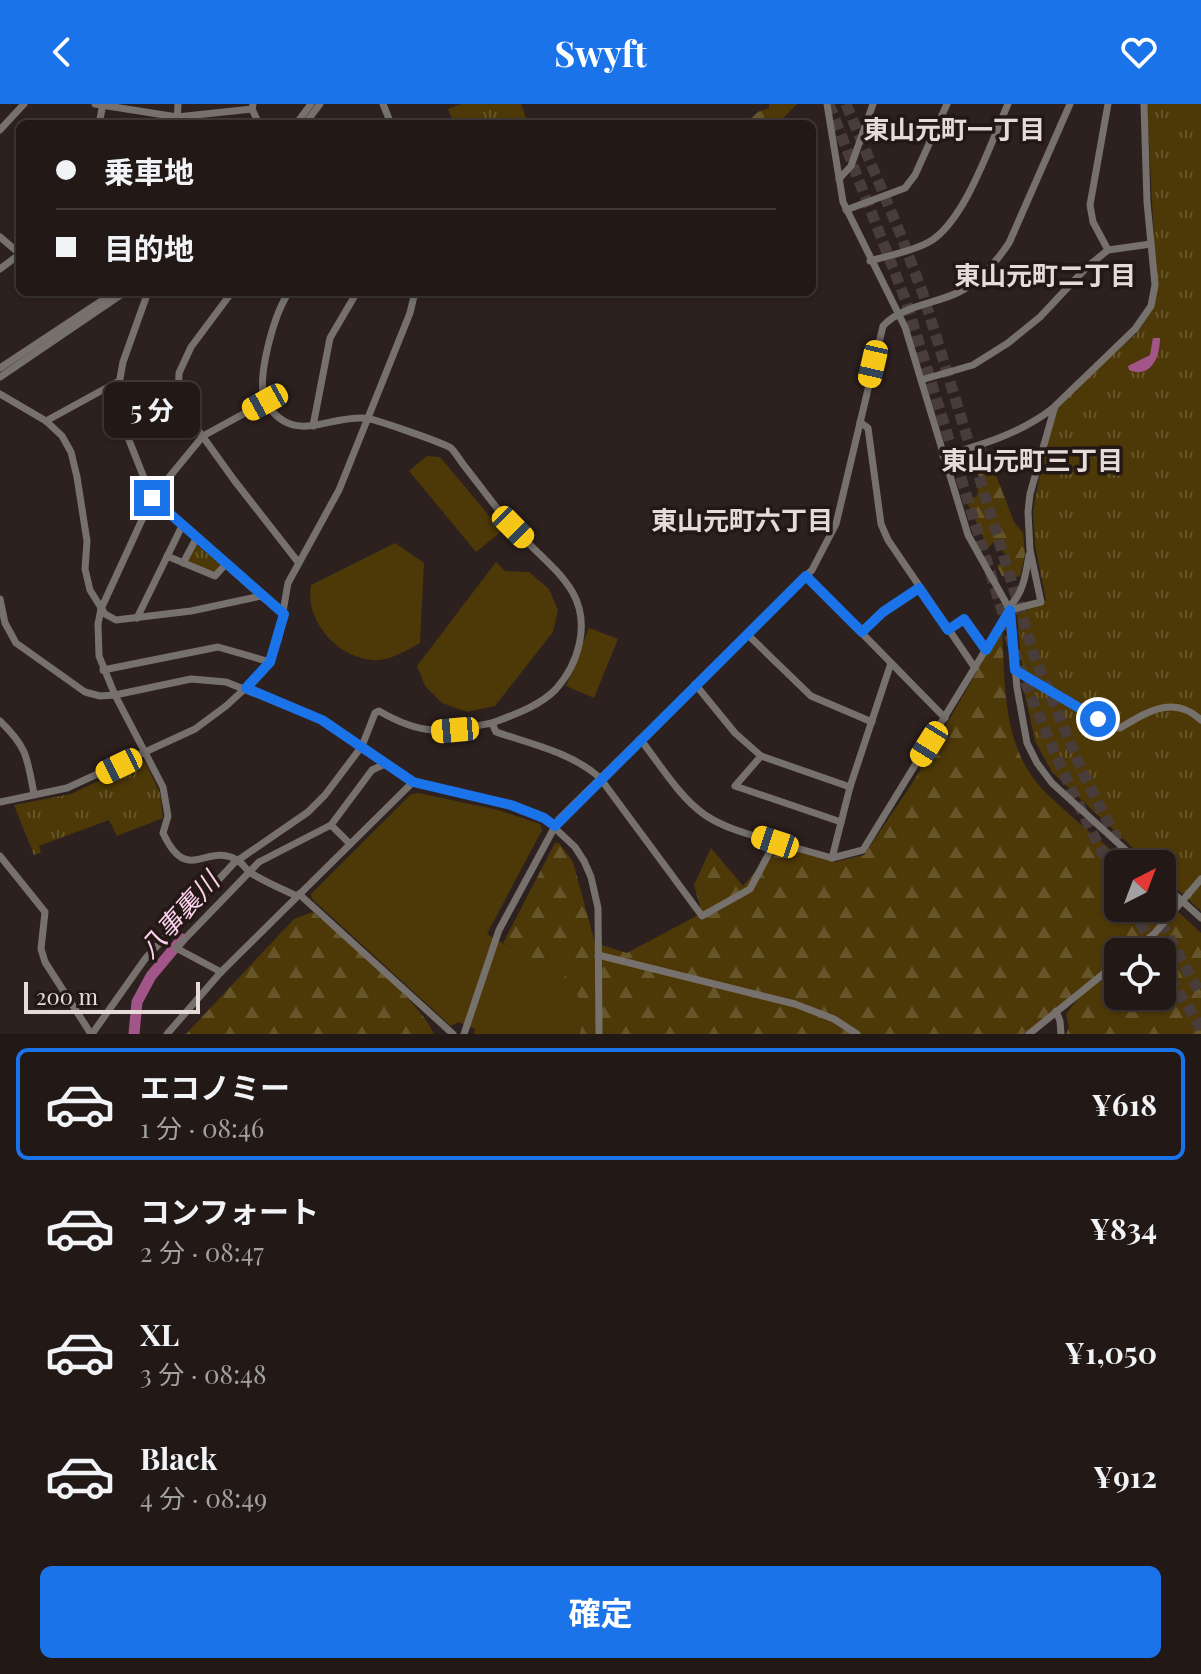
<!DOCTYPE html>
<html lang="ja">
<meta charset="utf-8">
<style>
body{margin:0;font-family:"Playfair Display","Noto Sans JP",serif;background:#2a2220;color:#f1f3f6;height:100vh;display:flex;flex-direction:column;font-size:30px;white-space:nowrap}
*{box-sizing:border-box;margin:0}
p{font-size:26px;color:#a2a0a1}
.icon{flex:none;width:44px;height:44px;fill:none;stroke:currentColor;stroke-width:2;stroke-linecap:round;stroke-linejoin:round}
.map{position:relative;height:930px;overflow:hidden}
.sheet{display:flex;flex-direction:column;background:#221917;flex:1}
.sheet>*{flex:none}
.top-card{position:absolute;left:16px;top:16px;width:800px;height:176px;border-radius:12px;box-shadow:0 2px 6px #0004,0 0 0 2px #3f3836;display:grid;align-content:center;height:176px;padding:0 40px;background:#221917}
.needle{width:52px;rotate:42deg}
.buttons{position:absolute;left:1104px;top:746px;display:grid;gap:16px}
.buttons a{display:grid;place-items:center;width:72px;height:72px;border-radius:12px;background:#221917;box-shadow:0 2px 6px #0004,0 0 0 2px #3f3836;font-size:40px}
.scale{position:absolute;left:24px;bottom:20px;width:176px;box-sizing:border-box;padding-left:8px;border:4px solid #e5dcda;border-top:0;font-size:22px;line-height:28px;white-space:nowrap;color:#e5dcda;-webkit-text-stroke:6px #231815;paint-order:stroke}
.end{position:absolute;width:36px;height:36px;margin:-18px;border:10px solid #1a73e8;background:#fff;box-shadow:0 0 0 4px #fff}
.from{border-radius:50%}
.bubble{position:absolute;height:56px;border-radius:12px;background:#221917;box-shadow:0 2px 6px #0004,0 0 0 2px #3f3836;font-size:26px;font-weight:700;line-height:56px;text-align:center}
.car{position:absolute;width:24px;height:48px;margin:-24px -12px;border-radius:10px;box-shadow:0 0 6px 2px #0007;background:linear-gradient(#f5c518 24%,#345 0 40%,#f5c518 0 76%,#345 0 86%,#f5c518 0)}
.top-card b{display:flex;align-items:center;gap:28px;height:76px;font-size:30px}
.top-card b+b{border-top:2px solid #3f3836}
.top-card i{width:20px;height:20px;background:#f1f3f6}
ul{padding:14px 0 0;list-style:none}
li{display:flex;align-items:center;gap:24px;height:112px;margin:0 16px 12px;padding:0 24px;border:4px solid transparent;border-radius:12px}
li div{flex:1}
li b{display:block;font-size:30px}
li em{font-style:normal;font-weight:700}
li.on{border-color:#1a73e8}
li>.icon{width:72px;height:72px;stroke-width:1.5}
.cta{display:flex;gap:16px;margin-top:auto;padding:16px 40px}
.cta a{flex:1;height:92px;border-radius:12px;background:#1a73e8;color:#fff;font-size:32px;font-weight:700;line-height:92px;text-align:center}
header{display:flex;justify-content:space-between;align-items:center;height:104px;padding:0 40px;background:#1a73e8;color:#fff;font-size:36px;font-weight:700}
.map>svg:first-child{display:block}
</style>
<header><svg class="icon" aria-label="back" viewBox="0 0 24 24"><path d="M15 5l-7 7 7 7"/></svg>Swyft<svg class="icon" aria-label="heart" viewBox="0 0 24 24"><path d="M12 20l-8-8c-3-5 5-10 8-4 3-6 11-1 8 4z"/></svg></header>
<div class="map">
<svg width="1201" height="930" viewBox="0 0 1201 930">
<defs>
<pattern id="forest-firs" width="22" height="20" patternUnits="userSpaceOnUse" patternTransform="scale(2)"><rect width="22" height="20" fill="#4d3807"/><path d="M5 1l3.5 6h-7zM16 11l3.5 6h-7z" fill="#66542b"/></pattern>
<pattern id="park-tufts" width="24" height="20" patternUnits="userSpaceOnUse" patternTransform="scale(2)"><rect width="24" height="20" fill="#4d3807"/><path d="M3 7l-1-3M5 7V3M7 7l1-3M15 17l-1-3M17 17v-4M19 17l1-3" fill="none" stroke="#66542b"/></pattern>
</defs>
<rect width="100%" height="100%" fill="#2d211f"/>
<g fill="#4d3807">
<polygon points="427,352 440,353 502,427 476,448 409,367"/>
<path d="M 395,439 L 424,459 L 420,539 C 407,546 393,555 379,556 C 341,558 304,518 311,481 Z"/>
<polygon points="496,458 505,467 529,468 549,485 558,506 553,528 495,602 467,608 442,599 425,582 417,562"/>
<polygon points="589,524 618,535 594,594 566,582"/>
<polygon points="419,689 498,706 540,720 542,726 487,830 542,862 551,845 569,858 583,906 580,930 474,930 475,925 458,918 451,922 312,795 311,790 411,690"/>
</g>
<g fill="url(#forest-firs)" fill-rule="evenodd">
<polygon points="769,0 797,0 777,20 745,20 758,8 769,4"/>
<polygon points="985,343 1014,418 1023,429 1025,450 1020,473 1002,472 997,462 1007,452 994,438 988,444 966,396 977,392 980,376 971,348"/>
<path d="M 1002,524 C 1005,579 1002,644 1044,687 C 1070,713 1100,735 1127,760 L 1118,760 L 1118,804 L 1162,804 L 1162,793 L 1201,829 L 1201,930 L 1066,930 L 1069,923 L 1066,910 L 1087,883 L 1024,930 L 580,930 C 583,908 585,891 563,878 L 569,858 L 551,845 L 542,863 L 503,839 L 555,739 L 559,739 L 573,758 L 595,839 L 627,849 L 702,809 L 694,781 L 711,744 L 743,782 L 778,742 L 835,758 L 864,751 L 915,675 ZM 1118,848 L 1162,848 L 1162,892 L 1118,892 Z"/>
<path d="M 313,808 C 346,837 417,893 434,930 L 186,930 L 294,815 Z"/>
</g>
<g fill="url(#park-tufts)">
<polygon points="461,0 521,0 527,17 520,20 454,20 448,5"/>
<polygon points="1147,0 1201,0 1201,807 1162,771 1162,760 1150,760 1052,668 1035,637 1025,591 1028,583 1021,556 1017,511 1046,496 1035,441 1033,407 1047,332 1061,297 1136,230 1152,206 1156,173"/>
<polygon points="197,441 220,460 215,468 186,458"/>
<polygon points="140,657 145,658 160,689 163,714 117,732 109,716 39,742 41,748 34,751 14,701 71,690"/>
</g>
<path fill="#a25589" d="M 1153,234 L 1160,234 C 1160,252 1152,275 1129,266 L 1128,262 L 1150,251 Z"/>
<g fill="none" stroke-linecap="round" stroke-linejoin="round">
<polyline stroke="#a25589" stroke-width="11" points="134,930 137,898 151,872 182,835"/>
<g stroke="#493d3b" stroke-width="11" stroke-dasharray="11 5.5" stroke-linecap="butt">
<path d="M 829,0 L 906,197 L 1019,561 C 1047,636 1080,707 1118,778"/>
<polyline points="846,0 900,129 923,190 1035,554 1082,667 1129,760"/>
<polyline points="1132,804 1156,848"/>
<polyline points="1153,804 1201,891"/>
<polyline points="1162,859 1201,925"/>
</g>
<g stroke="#77716e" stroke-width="7">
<polyline points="95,0 177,13 252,5"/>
<polyline points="253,0 252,5 259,20"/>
<polyline points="383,0 391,20"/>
<polyline points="827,0 843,98 905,223 968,431 1010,506 1017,584 1027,639 1037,659 1052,679 1141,760"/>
<polyline points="99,20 103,0"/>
<polyline points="177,20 178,0"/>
<polyline points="296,20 311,0"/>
<polyline points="305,20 320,0"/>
<polyline points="0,26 24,0"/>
<polyline points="839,75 851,62 873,0"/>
<polyline points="846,106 905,84 915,71 947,0"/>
<polyline points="0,133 20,150"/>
<polyline points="1108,146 1093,118 1090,101 1108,0"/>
<path d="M 870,157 C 889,151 911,148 929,138 C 965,118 991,38 1008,0"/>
<polyline points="0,165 20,150"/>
<polyline points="148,188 123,258 119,280 120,305 125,326 152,394 261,492"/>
<polyline points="232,188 191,243 179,269 178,298 234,376 298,458"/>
<polyline points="0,264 115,188"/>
<polyline points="0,273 125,188"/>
<polyline points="921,276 973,261 1008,239 1040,213 1087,163 1108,146 1151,140"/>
<polyline points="0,290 46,317 62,332 71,348 77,373 87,437 85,465 90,486 105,510 116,516 191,507 261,492 284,510"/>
<path d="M 265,298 C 256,274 274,210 289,188"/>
<polyline points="46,317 119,277"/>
<polyline points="860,318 868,324 881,420 888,436 975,564"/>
<polyline points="313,322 330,234 357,188"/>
<path d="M 943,352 C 981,341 1022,329 1053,304"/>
<polyline points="167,452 215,472 225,461"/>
<polyline points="183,459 196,435"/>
<polyline points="806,472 945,614"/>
<polyline points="0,495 5,519 16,539 85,588 100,592 115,591 191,575 226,578 322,616 413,678 511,701 544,714 575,743 584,757 591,773 598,804 599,930"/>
<path d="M 1008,503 C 1023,492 1026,469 1029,451"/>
<polyline points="137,514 182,422"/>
<polyline points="948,526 964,515 986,546"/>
<polyline points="862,528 883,508 919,484"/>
<polyline points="747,530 811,592 872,618"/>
<polyline points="103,566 218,543 270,558"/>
<path d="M 1015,566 L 1111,622 L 1120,624 C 1147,608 1174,590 1201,616"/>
<polyline points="695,580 735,629 761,652 850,683"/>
<path d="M 0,617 C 28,644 27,654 34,690"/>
<path d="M 640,635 C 660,660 679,693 705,711 C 726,725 751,731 775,738"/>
<polyline points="761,652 735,682 841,718"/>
<polyline points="0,698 67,684 195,625 226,602 261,570 270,558 278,536 288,479 339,386 410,209 415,188"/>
<polyline points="350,740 331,721 372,666 387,659"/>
<polyline points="0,752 45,808 41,845 45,858 91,930"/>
<polyline points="832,754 850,683 891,559"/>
<polyline points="1162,779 1201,814"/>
<polyline points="299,790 453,930"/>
<path d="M 297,792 C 282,785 265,778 251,769 C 246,766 243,759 237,756 C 205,738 188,782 163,729 L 168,712 L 163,683 L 115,591 L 99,552 L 98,520 L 101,505 L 152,394 L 203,332 L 265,298 C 294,342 324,312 364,314 C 373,314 443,339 451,344 C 456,349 461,358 466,364 C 481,383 495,403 511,421 C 530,444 558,463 573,489 C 590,520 579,559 556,585 C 540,602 513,611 492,619 L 496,628 C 531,640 573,649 600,674 L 702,812 L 750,785 L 775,738 L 832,754 L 863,746 L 1010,506 L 1041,498 L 1030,446 L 1028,408 L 1030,390 L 1055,302 L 1135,225 L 1151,202 L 1155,181 L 1147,98 L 1144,0"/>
<polyline points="1131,848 1154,830 1201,775"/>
<polyline points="598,851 795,900 834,915 857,930"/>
<polyline points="221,868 176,844 259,758 331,721"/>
<polyline points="1056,907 1060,917 1061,930"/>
<path d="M 92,930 L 145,855 L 234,759 L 308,708 L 325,691 L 362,642 L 375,609 L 379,607 C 424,633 443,628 492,619"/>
<polyline points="167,930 221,868 413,678"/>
<path d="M 464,930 L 499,826 L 559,715 L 812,466 L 836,420 L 883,222 C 901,202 935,200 959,188 C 980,178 996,158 1009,139 L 1070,0"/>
<polyline points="1029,930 1118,858"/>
</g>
</g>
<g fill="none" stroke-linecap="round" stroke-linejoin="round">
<polyline stroke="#1a73e8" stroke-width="10" points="152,394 284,510 270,558 246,584 322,616 413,678 511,701 544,714 555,722 806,472 862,528 883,508 919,484 948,526 964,515 986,546 1010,506 1015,566 1098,615"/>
</g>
<g text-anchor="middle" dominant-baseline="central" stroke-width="7" stroke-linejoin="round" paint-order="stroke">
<g font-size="26" font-weight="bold" fill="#e5dcda" stroke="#231815">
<text x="954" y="24">東山元町一丁目</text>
<text x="1045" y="170">東山元町二丁目</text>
<text x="1032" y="355">東山元町三丁目</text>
<text x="742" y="415">東山元町六丁目</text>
</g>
<g font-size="26" font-style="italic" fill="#fcd1ec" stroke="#231815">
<text transform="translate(178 810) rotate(-48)">八事裏川</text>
</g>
</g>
</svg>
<div class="buttons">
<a><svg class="needle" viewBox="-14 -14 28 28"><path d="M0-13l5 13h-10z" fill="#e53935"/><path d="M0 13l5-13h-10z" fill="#a2a0a1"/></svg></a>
<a><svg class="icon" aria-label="locate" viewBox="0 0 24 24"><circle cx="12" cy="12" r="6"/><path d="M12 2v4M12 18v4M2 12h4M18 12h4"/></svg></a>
</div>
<div class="scale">200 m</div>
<i class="end from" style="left:1098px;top:615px"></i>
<i class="end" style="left:152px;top:394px"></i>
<div class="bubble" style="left:104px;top:278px;width:96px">5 分</div>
<i class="car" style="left:873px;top:260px;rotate:193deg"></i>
<i class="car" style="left:265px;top:298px;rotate:241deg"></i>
<i class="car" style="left:513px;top:423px;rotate:135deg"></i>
<i class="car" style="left:455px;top:626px;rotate:265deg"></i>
<i class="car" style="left:929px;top:640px;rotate:212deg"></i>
<i class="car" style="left:119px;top:662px;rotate:244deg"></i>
<i class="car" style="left:775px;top:738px;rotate:288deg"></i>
<div class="top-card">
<b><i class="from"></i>乗車地</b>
<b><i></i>目的地</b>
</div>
</div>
<section class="sheet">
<ul>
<li class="on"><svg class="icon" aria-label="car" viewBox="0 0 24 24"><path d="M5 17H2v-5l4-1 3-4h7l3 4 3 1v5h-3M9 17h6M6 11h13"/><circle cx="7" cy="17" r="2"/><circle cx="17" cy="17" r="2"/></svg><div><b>エコノミー</b><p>1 分 · 08:46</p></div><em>¥618</em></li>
<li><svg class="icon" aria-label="car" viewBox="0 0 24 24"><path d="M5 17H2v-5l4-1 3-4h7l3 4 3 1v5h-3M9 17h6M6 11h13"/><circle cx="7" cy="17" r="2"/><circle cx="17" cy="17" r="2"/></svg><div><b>コンフォート</b><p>2 分 · 08:47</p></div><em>¥834</em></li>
<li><svg class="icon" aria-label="car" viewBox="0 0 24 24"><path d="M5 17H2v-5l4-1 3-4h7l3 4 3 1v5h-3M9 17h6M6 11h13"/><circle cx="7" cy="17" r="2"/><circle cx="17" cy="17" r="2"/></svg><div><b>XL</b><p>3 分 · 08:48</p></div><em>¥1,050</em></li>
<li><svg class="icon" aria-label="car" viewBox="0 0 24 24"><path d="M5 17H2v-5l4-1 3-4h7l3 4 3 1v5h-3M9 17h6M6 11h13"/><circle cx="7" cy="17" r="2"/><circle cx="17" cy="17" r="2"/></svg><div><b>Black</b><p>4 分 · 08:49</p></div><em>¥912</em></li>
</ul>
<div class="cta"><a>確定</a></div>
</section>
